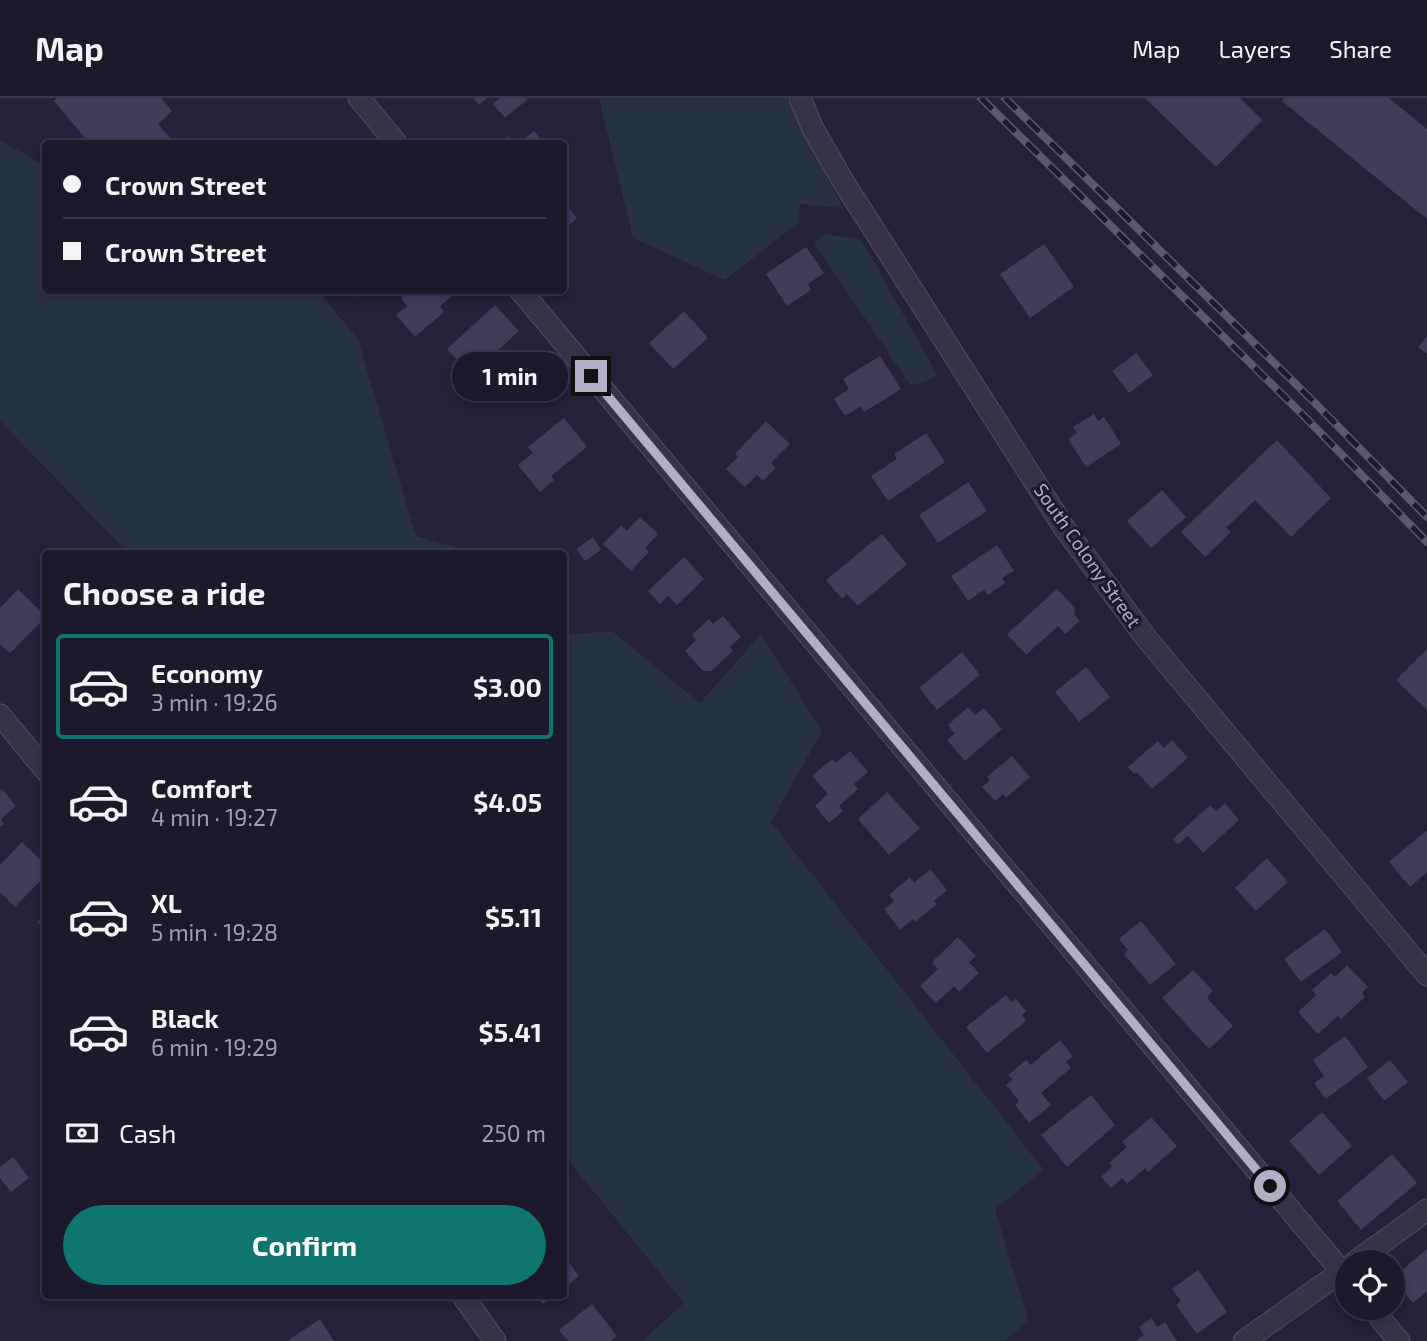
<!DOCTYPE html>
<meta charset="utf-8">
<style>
body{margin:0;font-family:"Exo 2",sans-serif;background:#242232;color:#f1f3f6;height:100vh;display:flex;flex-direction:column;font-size:26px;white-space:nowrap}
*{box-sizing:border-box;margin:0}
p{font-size:23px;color:#a0a0a8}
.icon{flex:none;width:38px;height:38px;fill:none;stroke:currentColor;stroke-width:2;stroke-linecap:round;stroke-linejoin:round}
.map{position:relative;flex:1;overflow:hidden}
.sheet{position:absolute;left:42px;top:452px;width:525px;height:749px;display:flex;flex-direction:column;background:#1b192a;border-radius:7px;box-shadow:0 4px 10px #0003,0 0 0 2px #393847}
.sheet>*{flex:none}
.guide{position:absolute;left:42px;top:42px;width:525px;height:154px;border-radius:7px;box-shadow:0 4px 10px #0003,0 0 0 2px #393847;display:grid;align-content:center;height:154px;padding:0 21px;background:#1b192a}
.buttons{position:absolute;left:1335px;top:1152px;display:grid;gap:14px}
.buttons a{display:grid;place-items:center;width:70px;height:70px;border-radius:50%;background:#1b192a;box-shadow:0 4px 10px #0003,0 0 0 2px #393847;font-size:35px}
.end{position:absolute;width:32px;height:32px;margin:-16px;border:9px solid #b3aec5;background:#111;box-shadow:0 0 0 4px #111}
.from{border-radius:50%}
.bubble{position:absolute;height:49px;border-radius:24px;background:#1b192a;box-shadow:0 4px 10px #0003,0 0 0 2px #393847;font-size:23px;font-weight:700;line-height:49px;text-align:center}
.guide b{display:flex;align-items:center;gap:24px;height:66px;font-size:26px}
.guide b+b{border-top:2px solid #393847}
.guide i{width:18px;height:18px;background:#f1f3f6}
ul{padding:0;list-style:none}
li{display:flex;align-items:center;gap:21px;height:105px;margin:0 14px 10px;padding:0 7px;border:4px solid transparent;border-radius:7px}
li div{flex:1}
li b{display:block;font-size:26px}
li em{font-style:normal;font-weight:700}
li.on{border-color:#0f766e}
li>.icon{width:63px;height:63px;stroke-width:1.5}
h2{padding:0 21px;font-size:32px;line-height:84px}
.pay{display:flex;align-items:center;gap:18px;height:77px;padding:0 21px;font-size:26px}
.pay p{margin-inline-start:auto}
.cta{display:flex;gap:14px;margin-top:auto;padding:14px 21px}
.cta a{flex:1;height:80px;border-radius:42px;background:#0f766e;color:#fff;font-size:28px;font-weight:700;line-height:80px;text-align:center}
header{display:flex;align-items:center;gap:42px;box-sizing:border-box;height:98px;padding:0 35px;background:#1b192a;border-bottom:2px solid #393847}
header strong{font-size:33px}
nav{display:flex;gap:38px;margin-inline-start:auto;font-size:24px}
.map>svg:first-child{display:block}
</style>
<header>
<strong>Map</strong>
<nav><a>Map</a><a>Layers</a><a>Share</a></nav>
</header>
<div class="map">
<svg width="1427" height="1243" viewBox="0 0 1427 1243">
<rect width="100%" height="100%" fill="#242138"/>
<g fill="#273240">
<polygon points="599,0 787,0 843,110 800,106 799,124 725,182 633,140"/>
<polygon points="0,42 45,68 46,192 318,193 358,241 416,438 477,455 128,455 0,323"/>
<polygon points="826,136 861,141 938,278 911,288 814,145"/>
<polygon points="612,533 700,605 761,536 822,633 771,724 1044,1072 995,1111 1028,1222 1005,1243 642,1243 684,1205 564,1057 564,537"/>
</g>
<g fill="#413c58">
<polygon points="57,0 161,0 172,13 158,26 175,46 90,46 54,3"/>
<polygon points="473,0 487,0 479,7"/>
<polygon points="500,0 527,0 528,1 505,20 493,6"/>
<polygon points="1145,0 1240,0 1262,22 1216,69"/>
<polygon points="1284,0 1389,0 1427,31 1427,121 1282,3"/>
<polygon points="534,33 545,46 501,46 509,38 513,43 517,40 521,44"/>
<polygon points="564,104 577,120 564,132"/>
<polygon points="1044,146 1074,189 1030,220 1000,176"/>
<polygon points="806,149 824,175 808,186 811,192 787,208 766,176"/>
<polygon points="353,192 366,192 359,199"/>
<polygon points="410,192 450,192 453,197 440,208 444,214 415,239 396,217 407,208 401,200"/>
<polygon points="495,207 519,233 472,277 447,251"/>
<polygon points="684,213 708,240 673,271 649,245"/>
<polygon points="1427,238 1427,256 1418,249"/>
<polygon points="1136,255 1153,277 1129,295 1112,273"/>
<polygon points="880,258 901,291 864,314 861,308 845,318 834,301 849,291 843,281"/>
<polygon points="1094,316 1098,323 1104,319 1121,346 1086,369 1068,341 1077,335 1073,329"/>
<polygon points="564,320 587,349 551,378 554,382 540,394 518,367 533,355 528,349"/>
<polygon points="766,323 790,346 771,365 776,370 763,383 757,377 745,389 726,371 738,359 735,356"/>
<polygon points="926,335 945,364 888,403 871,378 897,361 894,356"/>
<polygon points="1277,342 1331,400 1291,439 1255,402 1226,430 1231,434 1205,459 1181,434"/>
<polygon points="968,384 987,413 938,445 919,417"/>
<polygon points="1162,392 1186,419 1151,450 1127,423"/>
<polygon points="640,419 658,436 645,450 649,454 631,473 603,446 621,427 627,433"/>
<polygon points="882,436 907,466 858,508 847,496 842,501 826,482"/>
<polygon points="593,439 601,452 585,463 576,451"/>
<polygon points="997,447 1014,473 1002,480 1005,485 988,497 984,492 968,503 951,478"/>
<polygon points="684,459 704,481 677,507 668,498 660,506 648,493"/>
<polygon points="18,491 46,519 10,555 0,546 0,510"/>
<polygon points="1057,491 1075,510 1074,516 1080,523 1065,536 1058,528 1026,557 1007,536"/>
<polygon points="723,518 741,539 730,549 733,553 711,573 703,573 685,553 696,542 692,537 709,521 713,526"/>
<polygon points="1427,551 1427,612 1396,582"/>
<polygon points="962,554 980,577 937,612 919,590"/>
<polygon points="1086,569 1110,599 1079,624 1055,594"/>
<polygon points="968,609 975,617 984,610 1002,631 965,663 947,642 955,636 948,627"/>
<polygon points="1172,642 1188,660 1152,691 1137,674 1134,676 1128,669 1158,643 1164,650"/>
<polygon points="850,653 868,674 854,686 858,691 839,708 843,713 829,725 815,708 828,696 812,678 832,661 836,665"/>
<polygon points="1012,658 1030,679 1006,700 1003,696 995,703 982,689 990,682 987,679"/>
<polygon points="2,691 16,708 1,721 4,726 0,729 0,692"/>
<polygon points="887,694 920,730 889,757 858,721"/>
<polygon points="1225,705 1239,722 1203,755 1188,738 1178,746 1173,741 1210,707 1216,713"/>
<polygon points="1427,732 1427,774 1410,789 1389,764"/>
<polygon points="22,744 46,767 46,777 15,809 0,794 0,767"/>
<polygon points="1267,760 1288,784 1256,813 1235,790"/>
<polygon points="930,771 947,792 934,803 937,806 915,824 913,821 900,832 884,811 894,803 889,797 910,779 914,785"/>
<polygon points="46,817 46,832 38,824"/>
<polygon points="1141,823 1176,866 1150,887 1124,856 1128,852 1119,841"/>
<polygon points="1325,831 1342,854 1301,884 1284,861"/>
<polygon points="958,839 976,858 969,864 979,875 959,894 954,888 936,905 920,888 938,871 932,864"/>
<polygon points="1347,867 1368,889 1362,895 1365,899 1341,921 1338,918 1318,936 1298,914 1316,897 1312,892 1331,875 1335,879"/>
<polygon points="1193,872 1213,893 1207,900 1233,928 1209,951 1162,900"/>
<polygon points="1006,897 1011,904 1016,901 1026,913 1022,917 1026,923 987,955 966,929"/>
<polygon points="1345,938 1368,969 1326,1001 1314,985 1324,978 1313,962"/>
<polygon points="1060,942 1073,958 1066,964 1071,970 1041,995 1051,1007 1029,1025 1015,1007 1019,1003 1006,987 1013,982 1008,977 1026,962 1031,967"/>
<polygon points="1390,962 1408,984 1384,1003 1367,980"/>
<polygon points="1091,997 1115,1027 1067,1069 1041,1037"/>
<polygon points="1322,1014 1352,1048 1319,1077 1289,1043"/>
<polygon points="1151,1019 1177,1048 1148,1074 1145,1070 1127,1086 1122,1080 1111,1090 1101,1079 1112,1068 1109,1065 1127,1049 1122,1044"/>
<polygon points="1392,1056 1417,1085 1361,1132 1337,1103"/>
<polygon points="13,1059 29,1080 11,1094 0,1080 0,1069"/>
<polygon points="1427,1151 1427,1193 1413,1205 1393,1180"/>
<polygon points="564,1158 579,1178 564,1190"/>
<polygon points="1198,1172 1227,1214 1197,1236 1176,1207 1181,1203 1172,1191"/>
<polygon points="535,1197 555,1197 543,1206"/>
<polygon points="592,1206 617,1238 611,1243 568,1243 559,1232"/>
<polygon points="1152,1220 1157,1229 1165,1224 1177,1243 1135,1243 1144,1237 1139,1229"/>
<polygon points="320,1221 334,1243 287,1243"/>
</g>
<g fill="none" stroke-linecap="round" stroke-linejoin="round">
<g stroke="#534e63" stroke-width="23">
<g id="minor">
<polyline points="800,0 813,31 846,88 1065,431 1147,541 1427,877"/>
<polyline points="0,617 46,673"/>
<polyline points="1355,1164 1427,1112"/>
<polyline points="462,1197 495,1243"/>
<polyline points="1244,1243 1348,1169"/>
</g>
</g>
<g stroke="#534e63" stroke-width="23">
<g id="tertiary">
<polyline points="359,0 397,46"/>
<polyline points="520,192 1348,1181"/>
<polyline points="1371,1209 1399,1243"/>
</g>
</g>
<use href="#minor" stroke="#373448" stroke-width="21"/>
<use href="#tertiary" stroke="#373448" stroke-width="21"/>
<g stroke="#5c5871" stroke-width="8">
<g id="rail">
<polyline points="981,0 1304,318 1427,444"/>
<polyline points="1005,0 1316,306 1427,419"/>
</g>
</g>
<use href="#rail" stroke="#1d1a2d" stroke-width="5" stroke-dasharray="16" stroke-linecap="butt"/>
</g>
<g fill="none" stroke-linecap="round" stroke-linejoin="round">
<polyline stroke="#b3aec5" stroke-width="9" points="591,278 1270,1088"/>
</g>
<g text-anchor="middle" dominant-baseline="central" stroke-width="6" stroke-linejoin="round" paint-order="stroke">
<g font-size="19" fill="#b3aec5" stroke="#1d1a2d">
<text transform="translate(1088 457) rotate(55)">South Colony Street</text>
</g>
</g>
</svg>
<div class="buttons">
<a><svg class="icon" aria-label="locate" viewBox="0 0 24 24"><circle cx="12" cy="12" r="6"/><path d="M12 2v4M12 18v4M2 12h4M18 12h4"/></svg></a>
</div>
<i class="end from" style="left:1270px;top:1088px"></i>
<i class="end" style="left:591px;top:278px"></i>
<div class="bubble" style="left:452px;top:254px;width:116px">1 min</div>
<div class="guide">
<b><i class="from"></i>Crown Street</b>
<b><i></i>Crown Street</b>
</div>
<section class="sheet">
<h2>Choose a ride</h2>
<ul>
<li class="on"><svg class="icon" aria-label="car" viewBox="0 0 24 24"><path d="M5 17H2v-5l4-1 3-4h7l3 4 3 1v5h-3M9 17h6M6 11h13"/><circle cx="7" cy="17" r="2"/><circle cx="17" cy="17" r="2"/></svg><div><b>Economy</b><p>3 min · 19:26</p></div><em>$3.00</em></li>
<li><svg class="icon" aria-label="car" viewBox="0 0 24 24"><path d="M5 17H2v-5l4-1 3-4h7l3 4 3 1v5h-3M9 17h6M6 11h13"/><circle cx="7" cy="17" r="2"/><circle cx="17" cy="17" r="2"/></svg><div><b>Comfort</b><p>4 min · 19:27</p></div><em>$4.05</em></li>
<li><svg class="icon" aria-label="car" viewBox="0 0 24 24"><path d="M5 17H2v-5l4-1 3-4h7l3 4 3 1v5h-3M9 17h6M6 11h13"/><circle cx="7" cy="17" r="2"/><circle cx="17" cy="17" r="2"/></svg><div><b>XL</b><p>5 min · 19:28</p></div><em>$5.11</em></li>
<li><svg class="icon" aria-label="car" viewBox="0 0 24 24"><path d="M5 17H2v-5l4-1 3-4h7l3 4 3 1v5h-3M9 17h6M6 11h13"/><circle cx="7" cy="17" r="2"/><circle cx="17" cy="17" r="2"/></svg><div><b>Black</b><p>6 min · 19:29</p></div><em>$5.41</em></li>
</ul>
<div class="pay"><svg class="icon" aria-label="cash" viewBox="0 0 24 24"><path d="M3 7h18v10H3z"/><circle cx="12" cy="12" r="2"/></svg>Cash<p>250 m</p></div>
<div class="cta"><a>Confirm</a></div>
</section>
</div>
